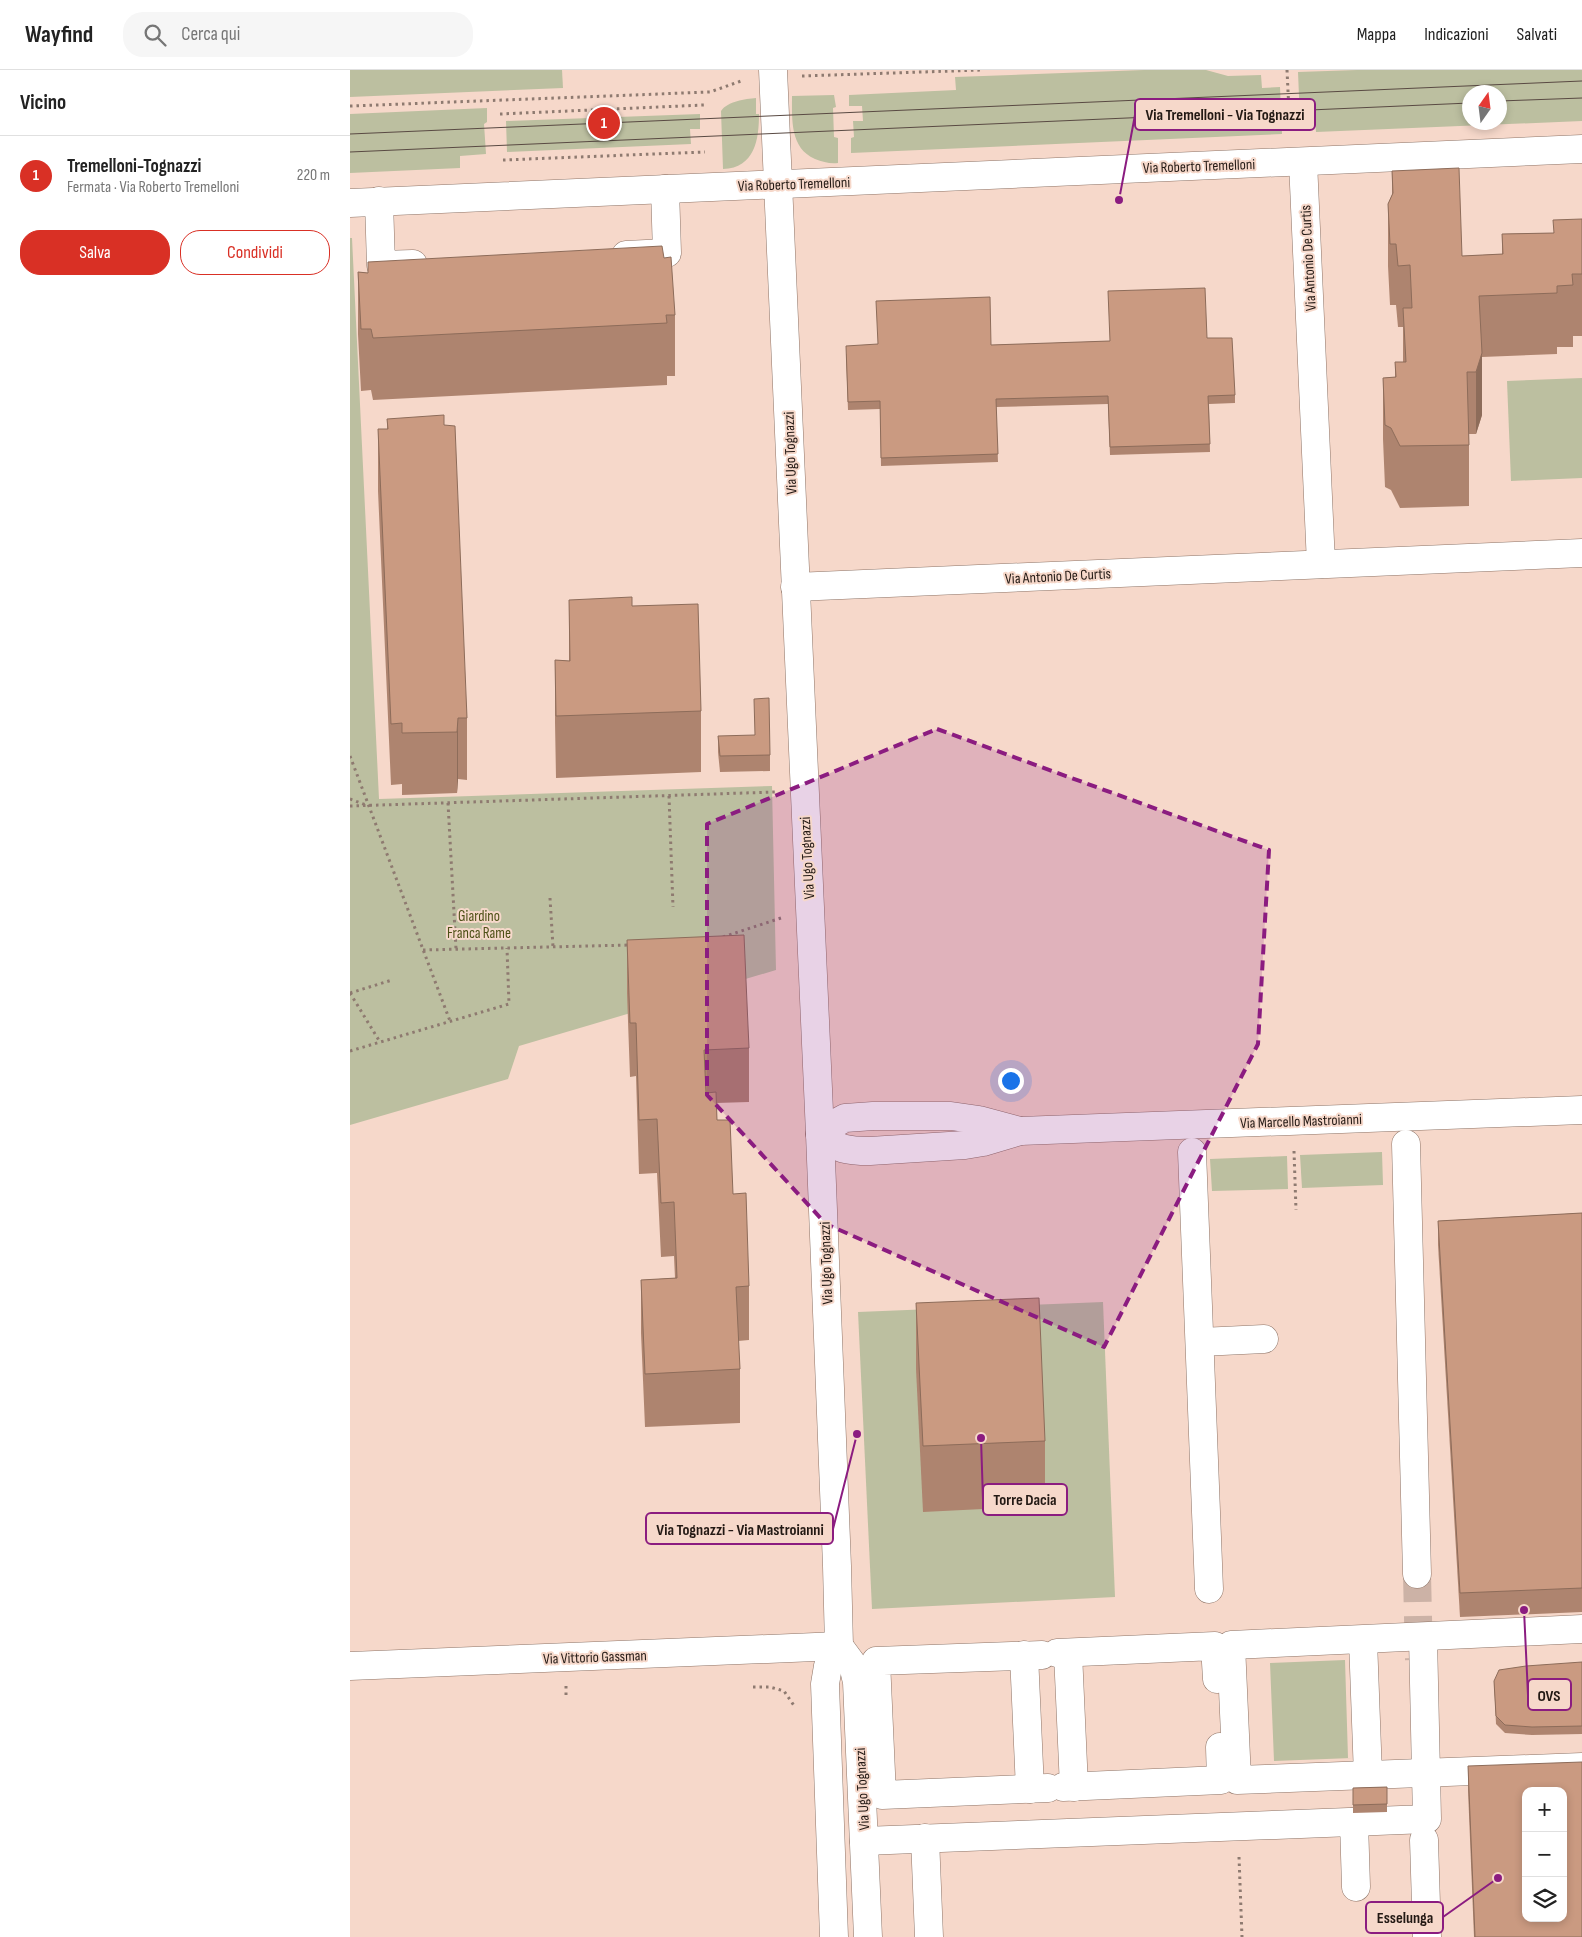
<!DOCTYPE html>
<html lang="it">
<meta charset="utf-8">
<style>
body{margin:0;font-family:"Sofia Sans Condensed",sans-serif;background:#f6f6f6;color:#222}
.controls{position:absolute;right:15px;bottom:15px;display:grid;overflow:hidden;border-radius:10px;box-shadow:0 2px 8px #0003}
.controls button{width:45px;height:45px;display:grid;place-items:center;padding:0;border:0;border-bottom:1px solid #e0e0e0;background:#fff;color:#222;font:25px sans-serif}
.compass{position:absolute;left:1112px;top:15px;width:45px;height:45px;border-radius:50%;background:#fff;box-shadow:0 2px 8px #0003;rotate:14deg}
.you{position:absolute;left:660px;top:1010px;width:18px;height:18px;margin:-12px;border:4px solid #fff;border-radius:50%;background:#1a73e8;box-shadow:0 0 0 8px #1a73e833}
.badge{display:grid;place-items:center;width:32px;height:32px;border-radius:50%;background:#d93025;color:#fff;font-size:16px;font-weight:700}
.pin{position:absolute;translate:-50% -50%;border:2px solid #fff;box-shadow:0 1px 5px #0006}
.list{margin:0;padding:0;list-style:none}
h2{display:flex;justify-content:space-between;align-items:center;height:65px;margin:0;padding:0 20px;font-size:21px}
h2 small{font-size:16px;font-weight:400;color:#767676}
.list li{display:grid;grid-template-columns:32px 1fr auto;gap:15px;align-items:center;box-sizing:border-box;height:80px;padding:0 20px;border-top:1px solid #e0e0e0}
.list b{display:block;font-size:19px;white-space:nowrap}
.list p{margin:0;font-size:16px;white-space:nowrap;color:#767676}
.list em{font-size:16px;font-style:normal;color:#767676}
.actions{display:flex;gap:10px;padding:15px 20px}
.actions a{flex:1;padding:11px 0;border:1px solid #d93025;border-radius:20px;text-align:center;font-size:18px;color:#d93025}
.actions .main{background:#d93025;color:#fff}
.icon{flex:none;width:28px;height:28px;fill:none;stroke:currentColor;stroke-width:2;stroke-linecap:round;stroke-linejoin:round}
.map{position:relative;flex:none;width:1232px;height:1867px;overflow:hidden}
header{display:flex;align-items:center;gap:30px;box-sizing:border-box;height:70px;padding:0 25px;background:#fff;border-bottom:1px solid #e0e0e0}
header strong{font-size:24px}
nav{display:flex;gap:28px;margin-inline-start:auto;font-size:18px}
.search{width:350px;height:45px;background:#f6f6f6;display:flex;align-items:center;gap:12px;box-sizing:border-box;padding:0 18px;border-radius:20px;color:#767676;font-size:19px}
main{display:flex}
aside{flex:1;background:#fff}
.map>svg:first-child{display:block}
.green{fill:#bcbfa0;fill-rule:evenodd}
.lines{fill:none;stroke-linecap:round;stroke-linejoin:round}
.minor-tunnel{stroke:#ccb2a6;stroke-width:28;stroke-dasharray:28 14;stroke-linecap:butt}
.minor-casing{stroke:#8e7467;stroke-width:29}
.path{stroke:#8e7a70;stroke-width:3;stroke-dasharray:2.5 4;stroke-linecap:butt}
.minor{stroke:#fff;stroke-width:28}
.tram{stroke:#594a43;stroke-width:1}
.wall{fill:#ae846f}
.shaded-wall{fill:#8d6c5a}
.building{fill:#ca9a81;stroke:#8d6c5a;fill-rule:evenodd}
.marked{fill:#8b1c80;fill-opacity:0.2;stroke:#8b1c80;stroke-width:4;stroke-dasharray:10 6;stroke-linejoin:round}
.labels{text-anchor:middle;stroke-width:4;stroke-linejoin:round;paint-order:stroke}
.street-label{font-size:15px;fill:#231914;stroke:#f6d8ca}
.park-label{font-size:15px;fill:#4d5016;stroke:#f6d8ca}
.leader{fill:none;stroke:#8b1c80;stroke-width:2}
.callout-dot{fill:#8b1c80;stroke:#f6d8ca;stroke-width:2}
.callout{fill:#f6d8ca;stroke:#8b1c80;stroke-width:2}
.callout-label{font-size:16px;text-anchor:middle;font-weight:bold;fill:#231914}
</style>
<header>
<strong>Wayfind</strong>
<div class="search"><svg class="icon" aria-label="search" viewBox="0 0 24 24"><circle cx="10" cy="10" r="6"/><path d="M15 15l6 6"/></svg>Cerca qui</div>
<nav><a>Mappa</a><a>Indicazioni</a><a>Salvati</a></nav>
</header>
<main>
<aside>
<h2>Vicino<small></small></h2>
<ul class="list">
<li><span class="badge">1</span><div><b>Tremelloni-Tognazzi</b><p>Fermata · Via Roberto Tremelloni</p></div><em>220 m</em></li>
</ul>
<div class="actions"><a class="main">Salva</a><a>Condividi</a></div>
</aside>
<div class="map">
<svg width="1232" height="1867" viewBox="0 0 1232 1867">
<rect width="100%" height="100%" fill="#f6d8ca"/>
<!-- green -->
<g class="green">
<polygon points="0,0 212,0 213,18 0,27"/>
<polygon points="794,0 856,0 878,6 911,5 912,18 930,17 932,64 501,83 501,68 504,67 503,51 513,51 512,36 499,36 499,25 606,20 605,7"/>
<path d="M 1007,0 L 1232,0 L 1232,51 L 966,62 L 965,50 L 950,50 L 948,2 ZM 1120,22 L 1150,22 L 1150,52 L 1120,52 Z"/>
<path d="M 484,25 L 486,37 L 483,38 L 484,67 L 488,68 L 488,93 C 480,94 473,92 465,89 C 440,78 442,50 442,26 Z"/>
<path d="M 406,28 L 406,44 L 409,44 C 409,69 405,98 373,99 L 371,41 C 378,31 395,29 406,28 Z"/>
<polygon points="137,38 137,52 134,54 136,84 110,86 110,98 0,103 0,44"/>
<polygon points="350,44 350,59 340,59 341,74 157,82 156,51"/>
<polygon points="0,168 2,168 29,729 422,716 426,900 169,976 158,1009 0,1055"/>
<polygon points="1232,308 1232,408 1161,411 1157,311"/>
<polygon points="1032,1082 1033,1115 952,1118 950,1085"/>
<polygon points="937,1086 938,1119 862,1121 860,1089"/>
<polygon points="753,1232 765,1527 522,1539 508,1242"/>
<polygon points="995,1590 998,1688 1002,1688 924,1691 920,1593"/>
</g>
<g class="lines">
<!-- minor-tunnel -->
<polyline class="minor-tunnel" points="1067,1504 1069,1590"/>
<defs>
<g id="minor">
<polyline points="423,0 470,1064 487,1496 489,1576 478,1596 475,1614 484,1867"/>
<polyline points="953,92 971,494"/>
<polyline points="29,131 31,195 63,194"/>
<polyline points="0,133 1232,79"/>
<polyline points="276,185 317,183 315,119"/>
<polyline points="445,517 1232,483"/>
<path d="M 470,1064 C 487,1080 498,1081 520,1081 L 615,1075 L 633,1072 L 670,1061 L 1232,1040"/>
<polyline points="470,1064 484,1054 495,1048 523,1046 601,1046 629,1050 670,1061"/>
<polyline points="1056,1074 1067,1504"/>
<polyline points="842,1082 859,1519"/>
<polyline points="851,1272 914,1269"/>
<polyline points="1232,1559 881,1575 887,1710 1232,1697"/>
<polyline points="1013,1570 1018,1706"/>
<polyline points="489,1576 503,1595 507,1612 518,1867"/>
<polyline points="707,1583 865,1576 867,1609"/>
<polyline points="718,1583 724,1717"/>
<polyline points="674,1585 680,1719"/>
<polyline points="692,1585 526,1591 532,1725 698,1718"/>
<polyline points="0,1596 489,1576"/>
<polyline points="713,1717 871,1710 870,1677"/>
<polyline points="1004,1752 1006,1817"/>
<polyline points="575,1768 579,1867"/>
<polyline points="1074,1770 1077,1867"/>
<polyline points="514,1771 1077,1749 1073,1567"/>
</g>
</defs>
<!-- minor casing -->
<use href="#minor" class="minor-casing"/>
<!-- path -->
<g class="path">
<polyline points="937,0 940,62"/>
<polyline points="452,6 632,0"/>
<polyline points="0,36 360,22 394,10"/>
<polyline points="150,44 354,35"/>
<polyline points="153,90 355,82"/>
<polyline points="0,686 100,951"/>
<polyline points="319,726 323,837"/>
<polyline points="0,729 16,735"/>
<polyline points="98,733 106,879"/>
<polyline points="0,736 425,722"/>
<polyline points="200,828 203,877"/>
<polyline points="373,867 431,848"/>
<polyline points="73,880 280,875"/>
<polyline points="0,923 30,972"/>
<polyline points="0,923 42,910"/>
<polyline points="0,981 159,934 157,878"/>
<polyline points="944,1081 946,1140"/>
<polyline points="216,1616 216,1628"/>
<polyline points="403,1617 420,1617 434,1621 445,1637"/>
<polyline points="889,1787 892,1867"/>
</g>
<!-- minor -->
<use href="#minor" class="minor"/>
<!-- tram -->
<g class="tram">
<polyline points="1150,31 1232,28"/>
<polyline points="0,64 1232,11"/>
<polyline points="0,82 1120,33"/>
</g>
</g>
<!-- wall -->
<g class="wall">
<polygon points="1042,101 1112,186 1152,184 1152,164 1203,163 1232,149 1232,266 1223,266 1223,277 1207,277 1207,284 1132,287 1132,345 1126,364 1119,364 1119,436 1050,438 1041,420 1035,417 1033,369 1033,308 1045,307 1045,292 1053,292 1053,257 1048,257 1046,235 1040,235 1038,196 1038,134 1042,125"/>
<polygon points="314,188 325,245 325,306 317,306 317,315 23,330 21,320 11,321 8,264 8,202 18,203 18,192"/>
<polygon points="857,268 885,325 885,333 859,334 860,382 760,385 758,334 646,337 648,392 531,396 530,339 498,340 496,284 528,274 641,275"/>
<polygon points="37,349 94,355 117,648 117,710 108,709 107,723 52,725 52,714 41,715 28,421 28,359 37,359"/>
<polygon points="219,530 282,536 351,641 351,702 206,708 205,652 205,590 219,591"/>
<polygon points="368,666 420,685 420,701 370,702 368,682"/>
<polygon points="277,870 399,978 399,1032 366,1033 367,1050 383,1124 399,1216 399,1270 388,1271 390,1299 390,1353 295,1357 291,1263 291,1210 325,1208 324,1186 311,1187 307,1103 289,1104 286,1006 280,1007 277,923"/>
<polygon points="1232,1143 1232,1542 1110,1547 1088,1175 1088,1151"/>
<polygon points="566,1233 695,1371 695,1436 573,1442 566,1299"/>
<polygon points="1232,1592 1232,1664 1182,1665 1155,1663 1146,1654 1144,1611"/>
<polygon points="1118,1696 1232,1867 1124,1867 1118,1720"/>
<polygon points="1037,1717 1037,1742 1003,1743 1003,1718"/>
</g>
<!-- shaded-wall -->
<g class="shaded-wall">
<polygon points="1132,283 1132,345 1126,364 1126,302"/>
<polygon points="108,648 108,709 107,723 107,662"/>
</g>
<!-- building -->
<g class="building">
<polygon points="1109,98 1112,186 1153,184 1152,164 1204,163 1203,150 1232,149 1232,204 1222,204 1223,215 1207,216 1207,223 1129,226 1132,283 1126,302 1117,302 1119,375 1050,376 1041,358 1035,355 1033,308 1046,307 1045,292 1056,292 1053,238 1062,238 1060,195 1048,196 1046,174 1040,174 1038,134 1043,123 1042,101"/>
<polygon points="312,176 314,188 321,187 325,245 316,245 317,253 23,268 21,259 11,259 8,202 18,203 18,192"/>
<polygon points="855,218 857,268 882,268 885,325 858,326 860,374 760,377 758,326 646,329 648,384 531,388 530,331 498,332 496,276 528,274 526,231 640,227 641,275 760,271 758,221"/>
<polygon points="94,345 94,355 105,356 117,648 108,648 107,662 52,663 52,653 41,654 28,359 38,359 37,349"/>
<polygon points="282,527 282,536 348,534 351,641 206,646 205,590 220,591 219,530"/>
<polygon points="419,628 420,685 370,686 368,666 405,665 404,629"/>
<polygon points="394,865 399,978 354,980 356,1023 366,1022 367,1050 380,1050 383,1124 396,1123 399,1216 386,1217 390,1299 295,1304 291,1210 327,1208 324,1132 311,1133 307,1049 289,1050 286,953 280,953 277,870"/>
<polygon points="1232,1143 1232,1518 1110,1523 1088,1151"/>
<polygon points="689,1228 695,1371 573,1376 566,1233"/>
<polygon points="1232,1592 1232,1656 1182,1657 1155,1655 1146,1646 1144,1611 1149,1600 1176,1596"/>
<path d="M 1232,1692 L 1232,1867 L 1125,1867 L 1118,1696 ZM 1176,1721 L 1213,1721 L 1213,1848 L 1176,1848 Z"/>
<polygon points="1037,1717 1037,1734 1003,1735 1003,1718"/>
</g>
<!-- marked area -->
<path class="marked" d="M 587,659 L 919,780 L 908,974 L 754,1277 L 476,1154 L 357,1025 L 357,754 Z"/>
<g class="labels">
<!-- street labels -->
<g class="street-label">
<text transform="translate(849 96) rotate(-2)" y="5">Via Roberto Tremelloni</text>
<text transform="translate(444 114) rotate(-2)" y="5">Via Roberto Tremelloni</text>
<text transform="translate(958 188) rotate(-93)" y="5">Via Antonio De Curtis</text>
<text transform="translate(440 383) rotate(-92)" y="5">Via Ugo Tognazzi</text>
<text transform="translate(708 506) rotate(-3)" y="5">Via Antonio De Curtis</text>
<text transform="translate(457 788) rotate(-93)" y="5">Via Ugo Tognazzi</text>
<text transform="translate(951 1051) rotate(-2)" y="5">Via Marcello Mastroianni</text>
<text transform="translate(476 1193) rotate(-92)" y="5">Via Ugo Tognazzi</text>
<text transform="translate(245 1587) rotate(-2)" y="5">Via Vittorio Gassman</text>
<text transform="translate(512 1719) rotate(-93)" y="5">Via Ugo Tognazzi</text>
</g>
<!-- park labels -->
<g class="park-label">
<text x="129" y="851">Giardino<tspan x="129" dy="17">Franca Rame</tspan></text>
</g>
</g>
<!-- callouts -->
<path class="leader" d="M769 130L785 45M631 1368L633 1430M507 1364L483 1459M1174 1540L1178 1625M1148 1808L1093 1847"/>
<g class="callout-dot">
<circle cx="769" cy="130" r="5"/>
<circle cx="631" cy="1368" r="5"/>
<circle cx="507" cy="1364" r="5"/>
<circle cx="1174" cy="1540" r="5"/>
<circle cx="1148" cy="1808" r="5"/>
</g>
<g class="callout">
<rect x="785" y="29" width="180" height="31" rx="5"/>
<rect x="633" y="1414" width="84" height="31" rx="5"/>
<rect x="296" y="1443" width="187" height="31" rx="5"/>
<rect x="1178" y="1609" width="43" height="31" rx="5"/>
<rect x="1016" y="1832" width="77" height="31" rx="5"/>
</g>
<g class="callout-label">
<text x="875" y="50">Via Tremelloni - Via Tognazzi</text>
<text x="675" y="1435">Torre Dacia</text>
<text x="390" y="1465">Via Tognazzi - Via Mastroianni</text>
<text x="1199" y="1631">OVS</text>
<text x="1055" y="1853">Esselunga</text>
</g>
</svg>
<div class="controls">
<button>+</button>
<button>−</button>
<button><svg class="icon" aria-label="layers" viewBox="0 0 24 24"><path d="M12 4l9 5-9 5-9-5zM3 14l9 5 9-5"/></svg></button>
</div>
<svg class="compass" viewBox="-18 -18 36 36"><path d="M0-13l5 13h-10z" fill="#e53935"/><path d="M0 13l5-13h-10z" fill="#767676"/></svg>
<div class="you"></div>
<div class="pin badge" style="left:254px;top:53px">1</div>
</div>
</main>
